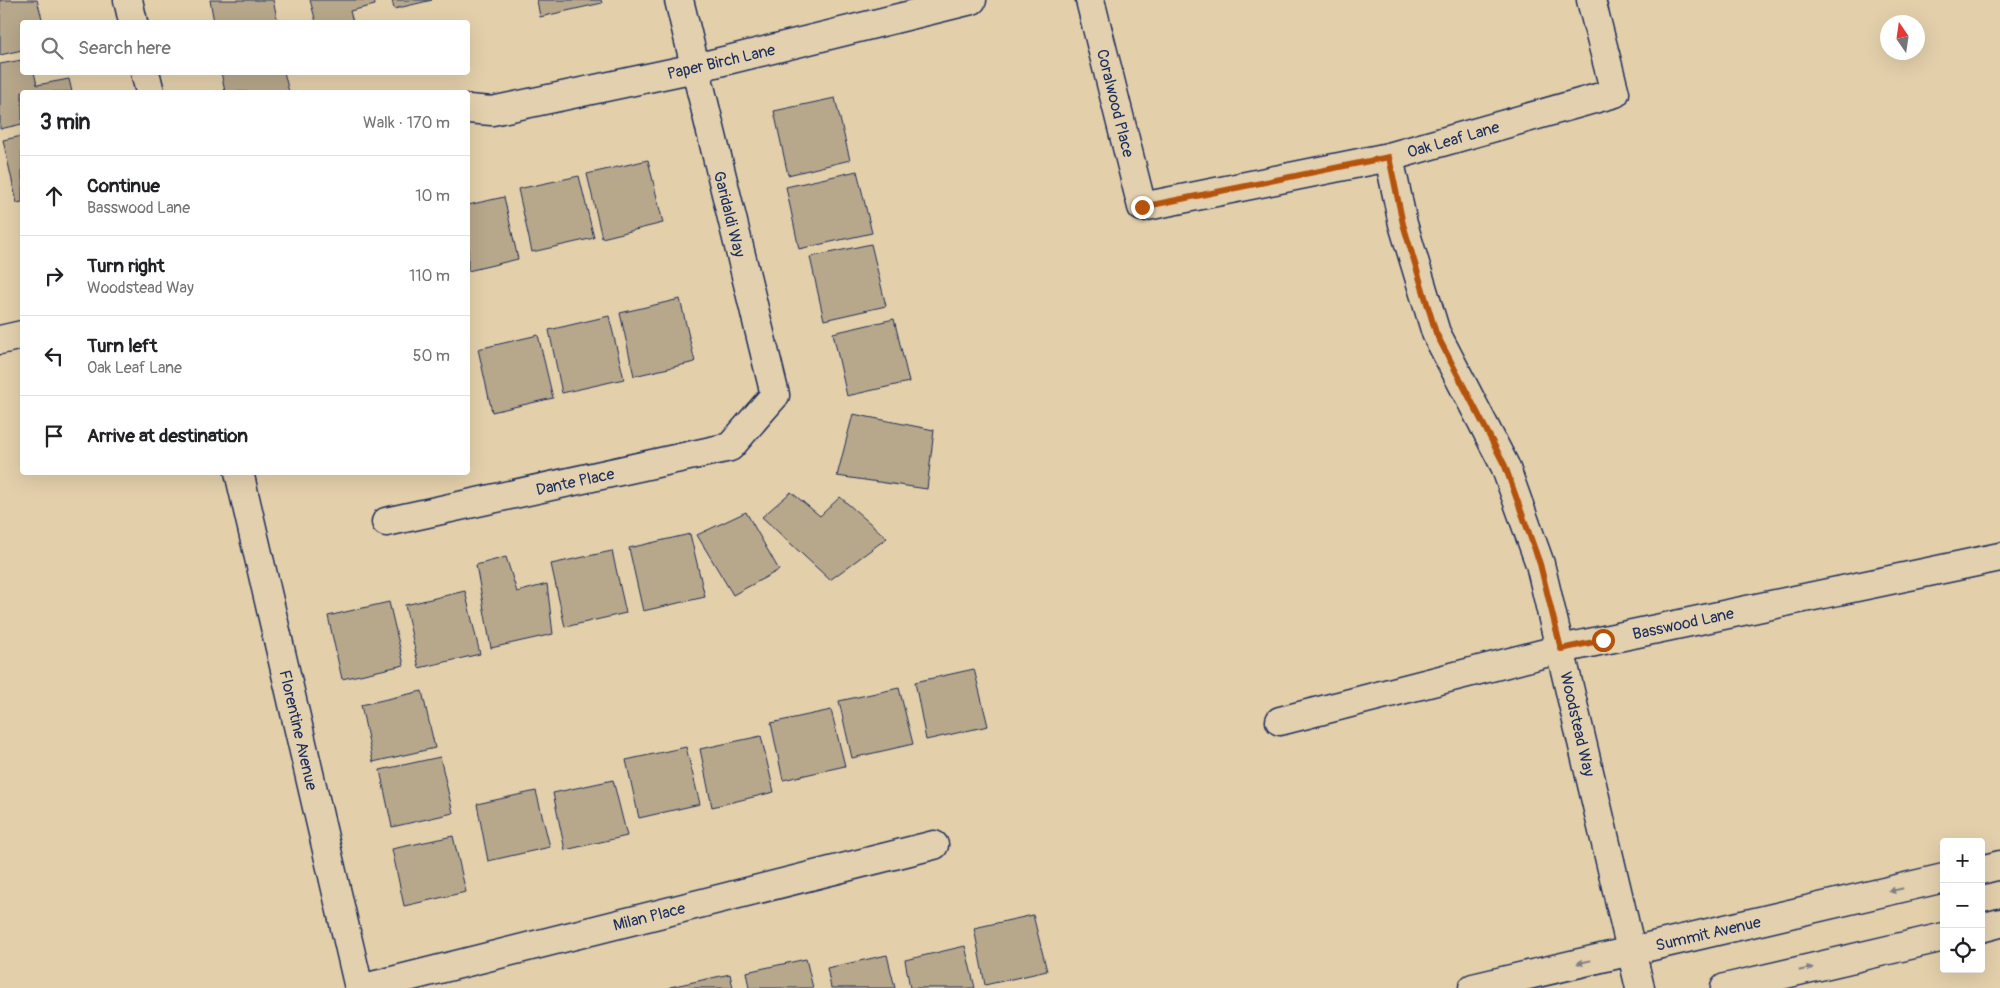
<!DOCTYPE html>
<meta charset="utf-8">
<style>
body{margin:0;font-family:Pangolin,sans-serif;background:#f2f2f2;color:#202124}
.controls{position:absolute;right:15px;bottom:15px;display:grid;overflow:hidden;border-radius:5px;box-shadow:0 5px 20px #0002}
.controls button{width:45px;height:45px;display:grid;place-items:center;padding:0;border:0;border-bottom:1px solid #e0e0e0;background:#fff;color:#202124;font:25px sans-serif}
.compass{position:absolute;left:1880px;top:15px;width:45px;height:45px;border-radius:50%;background:#fff;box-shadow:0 5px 20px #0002;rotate:347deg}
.stop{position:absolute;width:15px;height:15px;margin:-11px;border:4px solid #b45309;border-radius:50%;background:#fff}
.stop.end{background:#b45309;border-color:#fff;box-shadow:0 1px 5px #0008}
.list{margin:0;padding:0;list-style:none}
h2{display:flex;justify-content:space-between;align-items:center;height:65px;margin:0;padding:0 20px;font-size:21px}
h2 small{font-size:16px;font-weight:400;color:#757577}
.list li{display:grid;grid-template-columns:32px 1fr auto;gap:15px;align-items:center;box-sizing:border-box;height:80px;padding:0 20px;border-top:1px solid #e0e0e0}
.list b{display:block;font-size:19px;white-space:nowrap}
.list p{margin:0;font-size:16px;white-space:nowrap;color:#757577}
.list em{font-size:16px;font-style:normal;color:#757577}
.icon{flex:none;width:28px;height:28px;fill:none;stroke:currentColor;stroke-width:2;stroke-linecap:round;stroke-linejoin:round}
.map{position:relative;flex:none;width:2000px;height:988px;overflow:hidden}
.search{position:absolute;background:#fff;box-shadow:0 5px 20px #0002;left:20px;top:20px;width:450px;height:55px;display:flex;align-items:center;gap:12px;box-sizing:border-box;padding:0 18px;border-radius:5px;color:#757577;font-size:19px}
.panel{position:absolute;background:#fff;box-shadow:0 5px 20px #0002;left:20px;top:90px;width:450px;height:385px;border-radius:5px}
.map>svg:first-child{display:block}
.building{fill:#b7a78b;stroke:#1b2f5e}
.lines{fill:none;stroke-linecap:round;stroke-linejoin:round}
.minor-casing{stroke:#1b2f5e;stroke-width:31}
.major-casing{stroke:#1b2f5e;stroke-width:31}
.minor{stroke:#e3d0ae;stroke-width:28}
.major{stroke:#e3d0ae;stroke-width:28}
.oneway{fill:#7f8086}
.route{stroke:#b45309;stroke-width:6}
.labels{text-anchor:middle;stroke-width:5;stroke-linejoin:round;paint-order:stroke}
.street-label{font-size:16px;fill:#1b2f5e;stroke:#e3d0ae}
</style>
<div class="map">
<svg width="2000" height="988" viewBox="0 0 2000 988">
<rect width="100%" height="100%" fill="#e3cfaa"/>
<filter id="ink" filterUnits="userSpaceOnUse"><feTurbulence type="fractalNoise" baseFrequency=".02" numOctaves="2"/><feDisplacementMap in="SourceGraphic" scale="10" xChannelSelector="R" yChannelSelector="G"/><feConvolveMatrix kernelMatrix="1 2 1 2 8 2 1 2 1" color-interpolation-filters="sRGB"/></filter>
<g filter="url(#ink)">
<!-- building -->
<g class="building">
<polygon points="0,0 37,0 43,22 22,22 22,50 0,55"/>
<polygon points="210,0 273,0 278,22 214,22"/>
<polygon points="310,0 374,0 375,5 350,11 353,22 316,22"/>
<polygon points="392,0 432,0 394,9"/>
<polygon points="537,0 601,0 602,3 540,17"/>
<polygon points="22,60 22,72 34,72 37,85 69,79 72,92 22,92 22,124 0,129 0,64"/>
<polygon points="221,72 284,72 289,92 225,92"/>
<polygon points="835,98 850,160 788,175 774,111"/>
<polygon points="22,136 22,202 17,203 3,140"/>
<polygon points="648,160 663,223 602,238 587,174"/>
<polygon points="857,171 872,233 799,249 786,187"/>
<polygon points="579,176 594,238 532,252 518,189"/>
<polygon points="504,197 518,259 468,271 468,205"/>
<polygon points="871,244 886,306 824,320 810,257"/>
<polygon points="680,299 695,362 634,376 620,313"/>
<polygon points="609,316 624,379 562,393 549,330"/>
<polygon points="894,319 909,382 847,396 833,333"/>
<polygon points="538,335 553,398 492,412 478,349"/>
<polygon points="853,414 934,430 927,489 837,476"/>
<polygon points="791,492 820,516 840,497 887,538 830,580 762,517"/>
<polygon points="746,512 779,570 733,595 697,535"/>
<polygon points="690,534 705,597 643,611 629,548"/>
<polygon points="612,551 626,613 565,627 551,564"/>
<polygon points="506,557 517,592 547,584 553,634 491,648 476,565"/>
<polygon points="465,591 480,654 419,668 405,605"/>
<polygon points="389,602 404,665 342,679 328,616"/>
<polygon points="974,669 988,726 926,740 915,682"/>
<polygon points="899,688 913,744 852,758 839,701"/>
<polygon points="422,691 435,748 373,762 361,705"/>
<polygon points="831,710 845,766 783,780 771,723"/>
<polygon points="761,736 774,792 712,807 700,749"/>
<polygon points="686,747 700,804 639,818 626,760"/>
<polygon points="440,757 453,813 392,827 380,770"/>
<polygon points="613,780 627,836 565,850 553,793"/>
<polygon points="536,791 550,847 488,861 477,804"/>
<polygon points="453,836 466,892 404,906 392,849"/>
<polygon points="1033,915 1047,971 985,985 974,928"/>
<polygon points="965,946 975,988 910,988 905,960"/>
<polygon points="887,955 895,988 831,988 827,968"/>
<polygon points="806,959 813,988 749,988 746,972"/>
<polygon points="730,974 733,988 670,988 670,987"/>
</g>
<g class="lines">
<defs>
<g id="minor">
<polyline points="128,0 133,22"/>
<polyline points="1090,0 1142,207 1389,157 1615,93 1591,0"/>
<polyline points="145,72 150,92"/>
<polyline points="468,109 492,111 695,68 972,0"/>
<polyline points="1389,157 1403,224 1436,333 1505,466 1540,564 1640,988"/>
<polyline points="0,340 22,335"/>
<polyline points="239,472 359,988"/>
<polyline points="386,522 730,447 775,395 679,0"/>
<polyline points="1280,721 1561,649 2000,557"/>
<polyline points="364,988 934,845"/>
</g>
<g id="major">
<polyline points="1981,870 2000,865"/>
<polyline points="1981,928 2000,923"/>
<polyline points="1473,988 1944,878"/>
<polyline points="1725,988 1944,937"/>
</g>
</defs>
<!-- minor casing -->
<use href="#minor" class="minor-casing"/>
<!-- major casing -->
<use href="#major" class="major-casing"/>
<!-- minor -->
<use href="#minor" class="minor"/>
<!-- major -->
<use href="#major" class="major"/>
</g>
<!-- one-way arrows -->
<defs><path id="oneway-solid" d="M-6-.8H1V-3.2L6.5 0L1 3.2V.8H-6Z" transform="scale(1.25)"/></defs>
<g class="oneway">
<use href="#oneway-solid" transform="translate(1896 890) rotate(167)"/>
<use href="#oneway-solid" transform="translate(1584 962) rotate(167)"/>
<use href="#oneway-solid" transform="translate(1806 969) rotate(-13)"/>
</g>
</g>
<g class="lines" filter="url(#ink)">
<!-- route -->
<polyline class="route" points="1142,207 1389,157 1403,224 1436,333 1505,466 1540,564 1561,649 1603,640"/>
</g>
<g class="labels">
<!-- street labels -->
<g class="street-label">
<text transform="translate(721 61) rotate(-13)" y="6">Paper Birch Lane</text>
<text transform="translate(1116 103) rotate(76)" y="6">Coralwood Place</text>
<text transform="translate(1453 139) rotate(-16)" y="6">Oak Leaf Lane</text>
<text transform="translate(730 214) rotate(76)" y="6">Garidaldi Way</text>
<text transform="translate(575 481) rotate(-12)" y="6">Dante Place</text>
<text transform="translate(1683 623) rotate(-12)" y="6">Basswood Lane</text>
<text transform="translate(1578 724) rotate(77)" y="6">Woodstead Way</text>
<text transform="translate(299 730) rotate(77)" y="6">Florentine Avenue</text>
<text transform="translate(649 916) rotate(-14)" y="6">Milan Place</text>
<text transform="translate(1708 933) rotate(-13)" y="6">Summit Avenue</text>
</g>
</g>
</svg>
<div class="controls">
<button>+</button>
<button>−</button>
<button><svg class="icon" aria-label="locate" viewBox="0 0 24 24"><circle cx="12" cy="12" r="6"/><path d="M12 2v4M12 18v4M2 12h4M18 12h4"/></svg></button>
</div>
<svg class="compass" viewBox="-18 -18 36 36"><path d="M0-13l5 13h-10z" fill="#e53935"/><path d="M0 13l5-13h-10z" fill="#757577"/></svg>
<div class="stop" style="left:1603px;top:640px"></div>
<div class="stop end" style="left:1142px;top:207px"></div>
<div class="search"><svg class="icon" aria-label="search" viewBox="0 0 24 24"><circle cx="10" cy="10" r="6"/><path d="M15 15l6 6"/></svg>Search here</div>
<section class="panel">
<h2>3 min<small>Walk · 170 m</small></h2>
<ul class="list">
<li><svg class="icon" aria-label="ahead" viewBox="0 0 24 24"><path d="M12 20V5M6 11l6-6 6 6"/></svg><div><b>Continue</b><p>Basswood Lane</p></div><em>10 m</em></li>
<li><svg class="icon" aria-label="right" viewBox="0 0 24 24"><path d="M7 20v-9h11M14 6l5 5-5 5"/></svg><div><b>Turn right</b><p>Woodstead Way</p></div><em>110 m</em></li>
<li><svg class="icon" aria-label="left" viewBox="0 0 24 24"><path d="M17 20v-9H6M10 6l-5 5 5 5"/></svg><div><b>Turn left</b><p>Oak Leaf Lane</p></div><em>50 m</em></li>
<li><svg class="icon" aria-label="arrive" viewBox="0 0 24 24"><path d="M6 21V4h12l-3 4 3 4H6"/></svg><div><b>Arrive at destination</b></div></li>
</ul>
</section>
</div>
